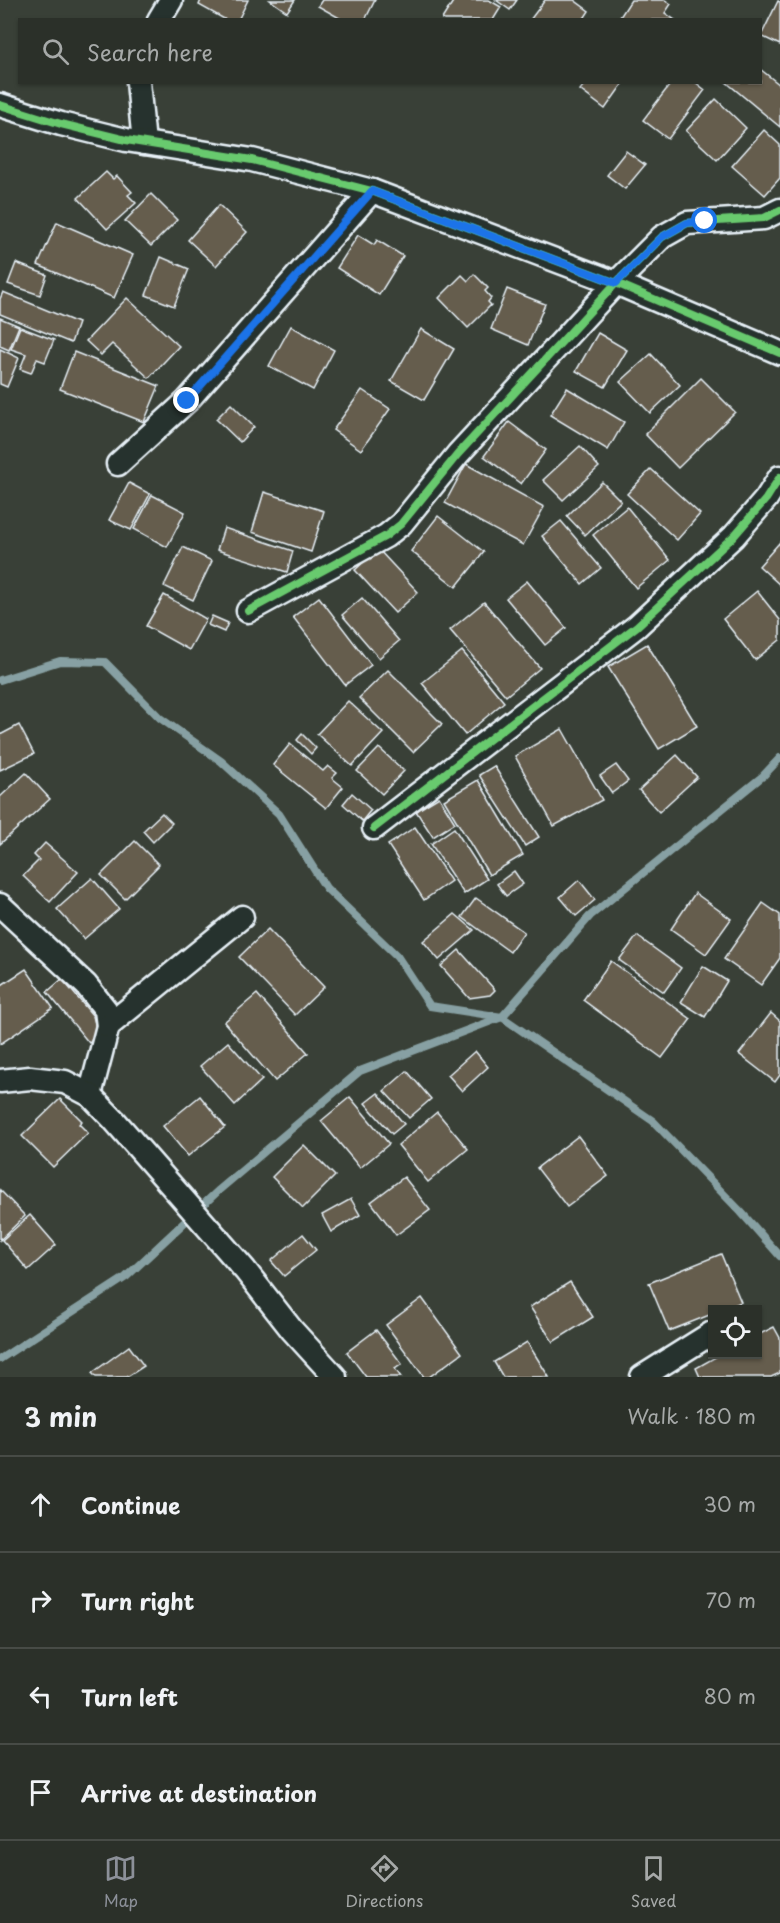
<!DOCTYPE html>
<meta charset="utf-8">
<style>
body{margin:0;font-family:"Playpen Sans",sans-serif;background:#373c35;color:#f1f3f6}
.controls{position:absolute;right:18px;bottom:18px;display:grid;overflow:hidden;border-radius:0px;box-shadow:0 2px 4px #0004}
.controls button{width:54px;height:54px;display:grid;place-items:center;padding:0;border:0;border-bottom:2px solid #474b46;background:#2b3029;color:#f1f3f6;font:30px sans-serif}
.stop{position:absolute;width:18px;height:18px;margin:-14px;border:4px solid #1a73e8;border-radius:50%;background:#fff}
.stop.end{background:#1a73e8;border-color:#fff;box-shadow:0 2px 6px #0008}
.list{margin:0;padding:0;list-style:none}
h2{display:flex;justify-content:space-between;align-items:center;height:78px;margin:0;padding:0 24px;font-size:26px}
h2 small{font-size:20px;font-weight:400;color:#a6a9a8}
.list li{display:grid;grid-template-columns:39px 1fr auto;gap:18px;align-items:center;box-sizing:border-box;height:96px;padding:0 24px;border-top:2px solid #474b46}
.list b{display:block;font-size:22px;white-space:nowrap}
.list em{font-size:20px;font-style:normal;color:#a6a9a8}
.icon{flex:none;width:33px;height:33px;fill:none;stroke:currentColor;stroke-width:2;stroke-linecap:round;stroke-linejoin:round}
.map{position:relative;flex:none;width:780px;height:1377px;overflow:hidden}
.search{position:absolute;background:#2b3029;box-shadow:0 2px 4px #0004;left:18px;right:18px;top:18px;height:66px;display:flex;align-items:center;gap:15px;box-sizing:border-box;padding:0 21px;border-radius:0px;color:#a6a9a8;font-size:22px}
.sheet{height:462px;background:#2b3029}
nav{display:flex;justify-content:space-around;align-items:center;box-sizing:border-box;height:84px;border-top:2px solid #474b46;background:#2b3029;font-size:16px;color:#a6a9a8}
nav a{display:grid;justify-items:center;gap:3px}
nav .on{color:#8c9099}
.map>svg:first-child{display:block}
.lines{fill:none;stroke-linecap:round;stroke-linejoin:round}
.stream{stroke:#87a0a3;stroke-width:8}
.building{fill:#655d4e;stroke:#e8f1f8;stroke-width:1.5}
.street-casing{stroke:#e8f1f8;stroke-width:27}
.street{stroke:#26332d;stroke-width:22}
.cycleway-casing{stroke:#26332d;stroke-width:11}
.cycleway{stroke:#67ca6e;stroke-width:8}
.route{stroke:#1a73e8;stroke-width:8}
</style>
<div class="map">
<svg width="780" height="1377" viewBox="0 0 780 1377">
<rect width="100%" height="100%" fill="#394037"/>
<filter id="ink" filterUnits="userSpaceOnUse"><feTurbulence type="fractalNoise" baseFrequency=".0167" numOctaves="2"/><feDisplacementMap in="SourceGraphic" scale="12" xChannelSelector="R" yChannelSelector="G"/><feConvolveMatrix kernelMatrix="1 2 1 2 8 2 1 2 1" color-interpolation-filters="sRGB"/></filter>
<g filter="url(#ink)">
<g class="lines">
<!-- stream -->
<g class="stream">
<polyline points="0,680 60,661 105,662 160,718 221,761 279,814 326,888 397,956 430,1006 502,1017 653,1121 741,1212 780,1256"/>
<polyline points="0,1359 126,1277 219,1190 360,1071 502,1017 590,916 763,776 780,758"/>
</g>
</g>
<!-- building -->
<g class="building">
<polygon points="201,0 248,0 238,20 226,20 199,5"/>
<polygon points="270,0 295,0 287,12"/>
<polygon points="322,0 375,0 365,20 343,20 318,6"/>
<polygon points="454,0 489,0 501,7 493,20 444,20 442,19"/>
<polygon points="496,0 517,0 510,10"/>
<polygon points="545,0 574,0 589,11 583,20 530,20"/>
<polygon points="631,0 665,0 671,4 665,13 675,20 624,20 620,17"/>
<polygon points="778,1 780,2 780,45 761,36"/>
<polygon points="760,69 780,85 780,127 726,82 760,82"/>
<polygon points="586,82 624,82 605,109 580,90"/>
<polygon points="672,82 695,82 705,90 668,139 643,120"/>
<polygon points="716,99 746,128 717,160 686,131"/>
<polygon points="764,130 780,145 780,178 765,195 732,166"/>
<polygon points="626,151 645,165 625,189 607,175"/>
<polygon points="106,172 113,179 117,176 132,192 128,195 136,203 107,229 78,198"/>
<polygon points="151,194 177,220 151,246 125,221"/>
<polygon points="219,205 247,232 216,266 188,240"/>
<polygon points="57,222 133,255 114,298 38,265"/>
<polygon points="358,235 374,245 377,240 403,256 379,295 337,268"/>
<polygon points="161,257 189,269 174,306 146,295"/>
<polygon points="16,263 47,275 40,295 8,284"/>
<polygon points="474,274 488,288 485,291 491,298 488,302 491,305 468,328 439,298 462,275 468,281"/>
<polygon points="507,289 545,304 528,345 491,329"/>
<polygon points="3,292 78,323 71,343 0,314 0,299"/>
<polygon points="127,298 179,346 149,378 112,344 101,355 86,341"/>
<polygon points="0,318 19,326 9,350 0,346"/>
<polygon points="291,326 334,350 313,390 269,366"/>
<polygon points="20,327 54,340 45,362 37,359 31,373 20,369 26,354 11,349"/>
<polygon points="421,329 454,349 424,400 391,381"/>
<polygon points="598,333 627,350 605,387 576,371"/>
<polygon points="0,349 19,358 7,387 0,384"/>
<polygon points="74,352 159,386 144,422 60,389"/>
<polygon points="651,354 680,385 650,413 620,382"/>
<polygon points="701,378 735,412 678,468 645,434"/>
<polygon points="567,388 624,422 608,450 550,415"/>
<polygon points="362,390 390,409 361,450 333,430"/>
<polygon points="231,404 254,427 240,442 216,419"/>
<polygon points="509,422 546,450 521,484 484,456"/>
<polygon points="580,446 599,467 563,500 543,480"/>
<polygon points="466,464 544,507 523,545 445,503"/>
<polygon points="651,469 700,514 677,540 627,494"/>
<polygon points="602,482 621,501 585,535 567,516"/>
<polygon points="129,483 150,494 131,530 109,520"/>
<polygon points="264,492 324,511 311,552 252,532"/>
<polygon points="152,495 185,512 167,547 134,529"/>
<polygon points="627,507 670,560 636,588 593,535"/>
<polygon points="438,516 484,552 456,587 411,551"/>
<polygon points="561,521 601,568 582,584 542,536"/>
<polygon points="224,528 293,551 287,572 217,550"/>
<polygon points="780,542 780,585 759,566"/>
<polygon points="183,547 212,561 193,600 164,586"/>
<polygon points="378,549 418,592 395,613 355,570"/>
<polygon points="527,581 566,628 545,645 506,598"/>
<polygon points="757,591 780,620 780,640 755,660 723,619"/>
<polygon points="164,595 206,619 189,650 146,626"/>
<polygon points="319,597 371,665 345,685 293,617"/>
<polygon points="362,598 399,641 379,658 342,615"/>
<polygon points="484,602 540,668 506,696 450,630"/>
<polygon points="212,616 228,623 224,632 208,625"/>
<polygon points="647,644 697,726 659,749 608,667"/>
<polygon points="462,651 504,702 465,735 422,683"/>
<polygon points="388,670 442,724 413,752 359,698"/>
<polygon points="348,701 383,733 352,766 317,734"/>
<polygon points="19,725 34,754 0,770 0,735"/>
<polygon points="562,729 602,800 554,826 515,756"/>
<polygon points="302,734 316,748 311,754 297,740"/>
<polygon points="290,744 323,771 328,766 337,773 332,778 343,787 326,808 273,765"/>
<polygon points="379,748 404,771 382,794 357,771"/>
<polygon points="677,755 697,777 659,812 639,790"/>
<polygon points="616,765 628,781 612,793 600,776"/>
<polygon points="494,766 539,837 525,846 479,775"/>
<polygon points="26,773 50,799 0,844 0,797"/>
<polygon points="478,780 523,855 489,875 444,800"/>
<polygon points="352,793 371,810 362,821 343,804"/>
<polygon points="439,797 455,823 433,837 416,811"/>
<polygon points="162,813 172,823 153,842 143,831"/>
<polygon points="415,827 451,881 424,900 388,845"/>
<polygon points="454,828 487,879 464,894 431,844"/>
<polygon points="135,841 159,865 125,899 101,875"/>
<polygon points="45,843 78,872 50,902 23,876 39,860 34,855"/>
<polygon points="514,871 523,884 506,896 497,884"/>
<polygon points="92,878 119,909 84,939 57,909"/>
<polygon points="579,880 595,900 576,916 560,897"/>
<polygon points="695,893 731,919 706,954 671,929"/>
<polygon points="476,898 524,932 510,952 462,917"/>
<polygon points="763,903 780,915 780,958 761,985 724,959"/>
<polygon points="455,914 474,930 439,960 423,941"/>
<polygon points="268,929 324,987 295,1015 239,957"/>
<polygon points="637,936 681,968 664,992 619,960"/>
<polygon points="459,950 495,990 490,995 469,998 441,966"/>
<polygon points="611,961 691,1019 662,1058 583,1000"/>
<polygon points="703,966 727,981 705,1017 681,1002"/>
<polygon points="26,969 53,1008 0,1044 0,986"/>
<polygon points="62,979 93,1016 98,1035 89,1043 47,992"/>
<polygon points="257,994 308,1053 275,1081 224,1022"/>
<polygon points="771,1013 780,1021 780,1075 775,1082 739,1054"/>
<polygon points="228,1042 262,1080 235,1105 200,1066"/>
<polygon points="475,1051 488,1067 462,1091 448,1075"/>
<polygon points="407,1071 431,1099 409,1118 384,1091"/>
<polygon points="378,1093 404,1124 392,1134 365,1103"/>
<polygon points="200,1096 225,1127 188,1156 163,1126"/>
<polygon points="350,1097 389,1144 360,1168 321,1121"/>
<polygon points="60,1099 82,1121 79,1124 88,1133 53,1167 22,1136"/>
<polygon points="437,1112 468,1149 428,1182 398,1145"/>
<polygon points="578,1136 608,1176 567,1207 537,1168"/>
<polygon points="304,1145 335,1176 303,1208 272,1177"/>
<polygon points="404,1177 430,1210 396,1235 371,1202"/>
<polygon points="0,1190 25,1216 0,1240"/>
<polygon points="351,1199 360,1215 331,1232 322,1215"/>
<polygon points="30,1215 56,1245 28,1270 2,1240"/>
<polygon points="303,1234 316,1250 284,1276 271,1261"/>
<polygon points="721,1254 741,1302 723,1310 712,1310 712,1314 669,1331 649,1283"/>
<polygon points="570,1282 593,1317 553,1342 530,1307"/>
<polygon points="422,1298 462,1353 429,1377 424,1377 386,1325"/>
<polygon points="774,1327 780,1338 780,1373 771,1377 700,1377 696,1368 721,1354 758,1354 758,1335"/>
<polygon points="376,1330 402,1364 395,1369 401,1377 366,1377 347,1352"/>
<polygon points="527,1342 549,1377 503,1377 494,1362"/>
<polygon points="129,1346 144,1366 127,1377 96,1377 92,1373"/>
</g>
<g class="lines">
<defs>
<g id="street">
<polyline points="159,20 171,0"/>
<polyline points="138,82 144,143"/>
<polyline points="0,105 61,124 126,140 252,160 372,191 616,283 780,353"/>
<polyline points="118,464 187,401 372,191"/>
<polyline points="248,611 386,536 401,524 458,454 616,283 662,237 687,223 764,218 780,210"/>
<polyline points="374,828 637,626 734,536 766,499 780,477"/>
<polyline points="0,905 86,985 106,1010 108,1026 90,1095"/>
<polyline points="108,1026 242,917"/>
<polyline points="0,1081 30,1078 65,1082 90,1095 114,1120 245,1270 292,1330 335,1377"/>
<polyline points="642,1377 712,1333"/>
</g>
</defs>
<!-- street casing -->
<use href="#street" class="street-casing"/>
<!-- street -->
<use href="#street" class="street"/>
<defs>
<g id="cycleway">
<polyline points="0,105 61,124 126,140 252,160 372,191 616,283 780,353"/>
<polyline points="248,611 386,536 401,524 458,454 616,283 662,237 687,223 764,218 780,210"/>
<polyline points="374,828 637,626 734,536 766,499 780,477"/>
</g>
</defs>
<!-- cycleway casing -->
<use href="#cycleway" class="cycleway-casing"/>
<!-- cycleway -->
<use href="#cycleway" class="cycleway"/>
</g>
</g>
<g class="lines" filter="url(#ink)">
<!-- route -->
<polyline class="route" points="187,401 372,191 616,283 662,237 687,223 705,221"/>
</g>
</svg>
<div class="controls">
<button><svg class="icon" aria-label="locate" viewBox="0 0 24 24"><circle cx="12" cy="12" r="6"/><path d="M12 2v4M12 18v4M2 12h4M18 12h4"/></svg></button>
</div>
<div class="stop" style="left:705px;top:221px"></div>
<div class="stop end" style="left:187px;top:401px"></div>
<div class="search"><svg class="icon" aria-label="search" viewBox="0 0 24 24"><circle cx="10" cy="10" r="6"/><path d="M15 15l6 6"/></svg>Search here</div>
</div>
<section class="sheet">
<h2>3 min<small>Walk · 180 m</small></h2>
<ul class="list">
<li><svg class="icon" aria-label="ahead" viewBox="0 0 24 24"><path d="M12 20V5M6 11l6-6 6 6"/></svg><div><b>Continue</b></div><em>30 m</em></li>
<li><svg class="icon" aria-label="right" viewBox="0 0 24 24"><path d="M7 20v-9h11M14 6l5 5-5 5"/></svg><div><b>Turn right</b></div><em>70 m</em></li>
<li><svg class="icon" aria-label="left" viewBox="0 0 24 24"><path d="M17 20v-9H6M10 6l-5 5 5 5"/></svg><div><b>Turn left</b></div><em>80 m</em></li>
<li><svg class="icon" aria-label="arrive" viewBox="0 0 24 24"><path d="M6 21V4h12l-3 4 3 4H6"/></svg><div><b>Arrive at destination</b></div></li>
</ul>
</section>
<nav>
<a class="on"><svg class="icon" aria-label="map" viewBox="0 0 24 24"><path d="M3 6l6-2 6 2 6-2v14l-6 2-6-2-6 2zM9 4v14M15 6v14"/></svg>Map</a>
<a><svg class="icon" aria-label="directions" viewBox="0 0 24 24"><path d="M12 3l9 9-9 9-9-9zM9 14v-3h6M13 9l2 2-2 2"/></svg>Directions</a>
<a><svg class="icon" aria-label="saved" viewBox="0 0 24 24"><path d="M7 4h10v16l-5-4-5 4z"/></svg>Saved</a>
</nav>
